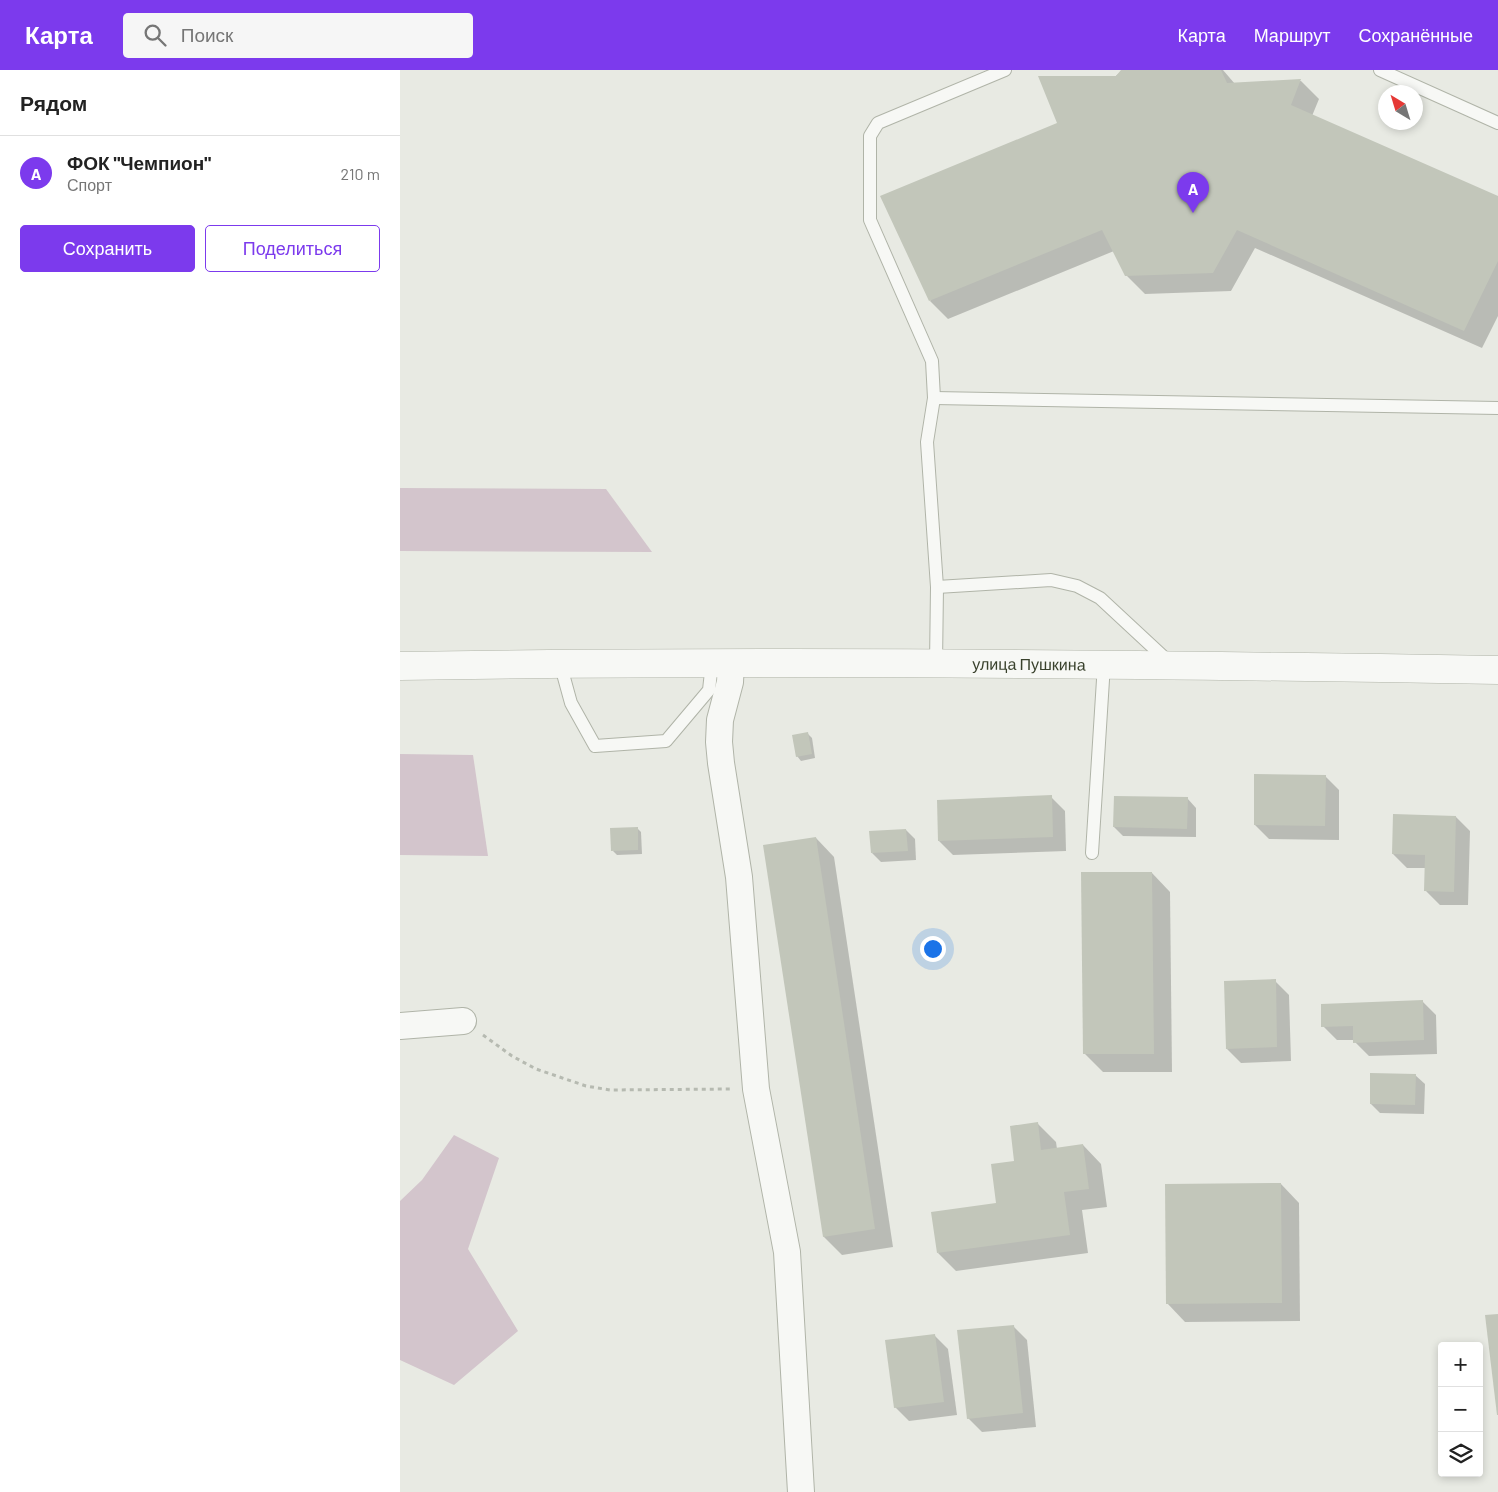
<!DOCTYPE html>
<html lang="ru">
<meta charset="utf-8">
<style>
body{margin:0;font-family:Barlow,sans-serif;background:#f6f6f6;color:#222}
.controls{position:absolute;right:15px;bottom:15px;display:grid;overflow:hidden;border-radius:5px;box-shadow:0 2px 8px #0003}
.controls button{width:45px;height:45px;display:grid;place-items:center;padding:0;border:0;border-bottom:1px solid #e0e0e0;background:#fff;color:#222;font:25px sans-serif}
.compass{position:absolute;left:978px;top:15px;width:45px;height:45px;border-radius:50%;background:#fff;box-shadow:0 2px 8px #0003;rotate:322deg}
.you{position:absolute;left:532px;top:878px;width:18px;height:18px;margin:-12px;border:4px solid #fff;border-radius:50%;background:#1a73e8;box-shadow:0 0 0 8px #1a73e833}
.badge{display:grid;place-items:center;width:32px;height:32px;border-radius:50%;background:#7c3aed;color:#fff;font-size:16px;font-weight:700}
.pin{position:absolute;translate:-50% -41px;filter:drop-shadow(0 1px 2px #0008)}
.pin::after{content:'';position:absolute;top:26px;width:18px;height:15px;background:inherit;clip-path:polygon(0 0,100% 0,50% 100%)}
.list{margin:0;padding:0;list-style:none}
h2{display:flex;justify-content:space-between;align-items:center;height:65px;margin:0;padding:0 20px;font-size:21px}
h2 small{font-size:16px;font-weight:400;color:#767676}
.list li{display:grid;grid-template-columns:32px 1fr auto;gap:15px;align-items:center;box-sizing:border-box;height:75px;padding:0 20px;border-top:1px solid #e0e0e0}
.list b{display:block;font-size:19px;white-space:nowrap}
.list p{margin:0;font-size:16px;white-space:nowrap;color:#767676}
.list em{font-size:16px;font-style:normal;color:#767676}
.actions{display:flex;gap:10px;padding:15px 20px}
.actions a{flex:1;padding:11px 0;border:1px solid #7c3aed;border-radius:5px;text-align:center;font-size:18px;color:#7c3aed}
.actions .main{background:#7c3aed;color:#fff}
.icon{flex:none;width:28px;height:28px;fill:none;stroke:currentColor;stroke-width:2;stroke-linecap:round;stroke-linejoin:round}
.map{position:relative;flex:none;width:1098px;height:1422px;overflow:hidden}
header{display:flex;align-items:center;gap:30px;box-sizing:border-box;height:70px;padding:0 25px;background:#7c3aed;color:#fff}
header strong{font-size:24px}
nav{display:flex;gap:28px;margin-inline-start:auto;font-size:18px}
.search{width:350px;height:45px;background:#f6f6f6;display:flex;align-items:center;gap:12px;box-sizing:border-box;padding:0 18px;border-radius:5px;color:#767676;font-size:19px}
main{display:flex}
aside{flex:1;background:#fff}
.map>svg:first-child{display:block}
.green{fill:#d3c5cc}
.shadow{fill:#0003}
.building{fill:#c2c6ba}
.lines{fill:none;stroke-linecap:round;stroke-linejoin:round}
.service-casing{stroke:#b0b4a8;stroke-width:14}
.minor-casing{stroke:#b0b4a8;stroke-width:28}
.tertiary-casing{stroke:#b0b4a8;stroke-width:29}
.path{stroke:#b6bab1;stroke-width:3;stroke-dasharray:4 4;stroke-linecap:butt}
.service{stroke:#f7f8f5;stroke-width:12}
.minor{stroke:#f7f8f5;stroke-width:26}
.tertiary{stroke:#f7f8f5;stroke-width:28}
.labels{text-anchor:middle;stroke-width:4;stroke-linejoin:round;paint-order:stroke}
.street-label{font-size:16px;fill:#39412c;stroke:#f6f7f2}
</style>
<header>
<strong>Карта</strong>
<div class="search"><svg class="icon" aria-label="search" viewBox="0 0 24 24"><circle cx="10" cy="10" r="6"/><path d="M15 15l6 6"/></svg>Поиск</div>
<nav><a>Карта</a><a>Маршрут</a><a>Сохранённые</a></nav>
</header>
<main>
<aside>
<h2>Рядом<small></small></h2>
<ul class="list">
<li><span class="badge">A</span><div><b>ФОК &quot;Чемпион&quot;</b><p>Спорт</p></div><em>210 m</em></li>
</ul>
<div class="actions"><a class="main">Сохранить</a><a>Поделиться</a></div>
</aside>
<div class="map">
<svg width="1098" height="1422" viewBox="0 0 1098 1422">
<rect width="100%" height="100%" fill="#e8eae3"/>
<!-- green -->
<g class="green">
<polygon points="0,418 206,419 252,482 0,481"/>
<polygon points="0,684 73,685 88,786 0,785"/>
<polygon points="54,1065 99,1088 68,1179 118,1261 54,1315 0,1290 0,1131 22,1110"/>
</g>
<!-- shadow -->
<g class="shadow">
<polygon points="723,0 823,0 835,14 901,11 919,29 912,46 1098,127 1098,246 1082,278 855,178 831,221 745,224 726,205 714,181 548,249 530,231 658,54"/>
<polygon points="408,664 412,668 415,688 401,691 397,686"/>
<polygon points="925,706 939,720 939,770 869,769 855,755"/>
<polygon points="651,727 665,741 666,781 553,785 539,771"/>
<polygon points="787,728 796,738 796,767 723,766 714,757"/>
<polygon points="1056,747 1070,761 1068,835 1040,835 1026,821 1026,798 1007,798 993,784"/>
<polygon points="237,758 241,762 242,784 217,785 213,781"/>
<polygon points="506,760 515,769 516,790 481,792 472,783"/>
<polygon points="416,768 434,787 493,1177 442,1185 424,1167"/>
<polygon points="752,803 770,822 772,1002 703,1002 684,983"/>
<polygon points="875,911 889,925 891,991 841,993 827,979"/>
<polygon points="1022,931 1036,945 1037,984 969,986 955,972 954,970 937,970 923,956"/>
<polygon points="1015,1005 1025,1014 1024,1044 980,1043 971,1034"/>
<polygon points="637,1053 656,1072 657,1079 683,1075 701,1094 707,1137 682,1140 688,1183 556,1201 538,1183 597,1134 616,1092"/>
<polygon points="881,1114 899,1133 900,1251 785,1252 767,1233"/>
<polygon points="613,1256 627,1270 636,1357 582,1362 568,1348"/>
<polygon points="534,1265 548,1279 557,1345 509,1351 495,1337"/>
</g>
<!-- building -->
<g class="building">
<polygon points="721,0 821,0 827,13 901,9 891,35 1098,126 1098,191 1064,261 837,160 813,203 725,206 702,160 529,231 480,126 657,53 638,6 716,6"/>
<polygon points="408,662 412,684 396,687 392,665"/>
<polygon points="854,704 926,705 925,756 854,755"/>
<polygon points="652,725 653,767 538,771 537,730"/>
<polygon points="714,726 788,727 787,759 713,757"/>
<polygon points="993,744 1056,746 1054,822 1024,821 1025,785 992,784"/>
<polygon points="238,757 238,780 211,781 210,758"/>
<polygon points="506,759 508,781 471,783 469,761"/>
<polygon points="416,767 475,1159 423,1167 363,775"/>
<polygon points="681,802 752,802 754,984 683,984"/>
<polygon points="876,909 877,977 826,979 824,911"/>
<polygon points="1023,930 1024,970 953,973 953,956 921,957 921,934"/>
<polygon points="970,1003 1016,1004 1015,1035 970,1034"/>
<polygon points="638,1052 641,1080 683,1074 689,1119 664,1122 670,1165 537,1183 531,1142 596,1133 591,1094 614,1091 610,1056"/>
<polygon points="881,1113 882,1233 766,1234 765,1114"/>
<polygon points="1098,1244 1098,1345 1097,1345 1085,1245"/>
<polygon points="614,1255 623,1343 567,1349 557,1260"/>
<polygon points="535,1264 544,1332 494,1338 485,1270"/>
</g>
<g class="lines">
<defs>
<g id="service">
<polyline points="980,0 1098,53"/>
<polyline points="534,328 1098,338"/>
<polyline points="537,517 651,510 677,516 700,528 770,593"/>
<polyline points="160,593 171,633 195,676 266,671 309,620 312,593"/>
<polyline points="536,594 537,517 527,372 534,328 532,291 470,150 470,66 478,53 605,0"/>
<polyline points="692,783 704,594"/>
</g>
<g id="minor">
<polyline points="331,593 330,612 320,650 319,672 321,693 339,807 356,1019 387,1182 401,1422"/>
<polyline points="0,956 63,951"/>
</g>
<g id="tertiary">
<path id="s1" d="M 0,596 C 366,590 732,594 1098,600"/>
</g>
</defs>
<!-- service casing -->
<use href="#service" class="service-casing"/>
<!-- minor casing -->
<use href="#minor" class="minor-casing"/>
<!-- tertiary casing -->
<use href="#tertiary" class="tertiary-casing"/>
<!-- path -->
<polyline class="path" points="83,965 112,986 136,999 186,1016 210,1020 331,1019"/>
<!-- service -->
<use href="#service" class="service"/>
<!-- minor -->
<use href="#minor" class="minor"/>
<!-- tertiary -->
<use href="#tertiary" class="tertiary"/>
</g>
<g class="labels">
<!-- street labels -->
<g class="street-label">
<text dy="6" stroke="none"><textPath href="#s1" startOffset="629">улица Пушкина</textPath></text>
</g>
</g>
</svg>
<div class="controls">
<button>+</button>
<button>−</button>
<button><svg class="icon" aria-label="layers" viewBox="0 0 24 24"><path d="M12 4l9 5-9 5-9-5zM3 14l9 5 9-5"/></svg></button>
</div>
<svg class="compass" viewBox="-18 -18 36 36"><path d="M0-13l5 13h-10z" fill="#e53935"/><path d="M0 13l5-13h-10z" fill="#767676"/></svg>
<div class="you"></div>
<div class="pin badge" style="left:793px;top:143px">A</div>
</div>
</main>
